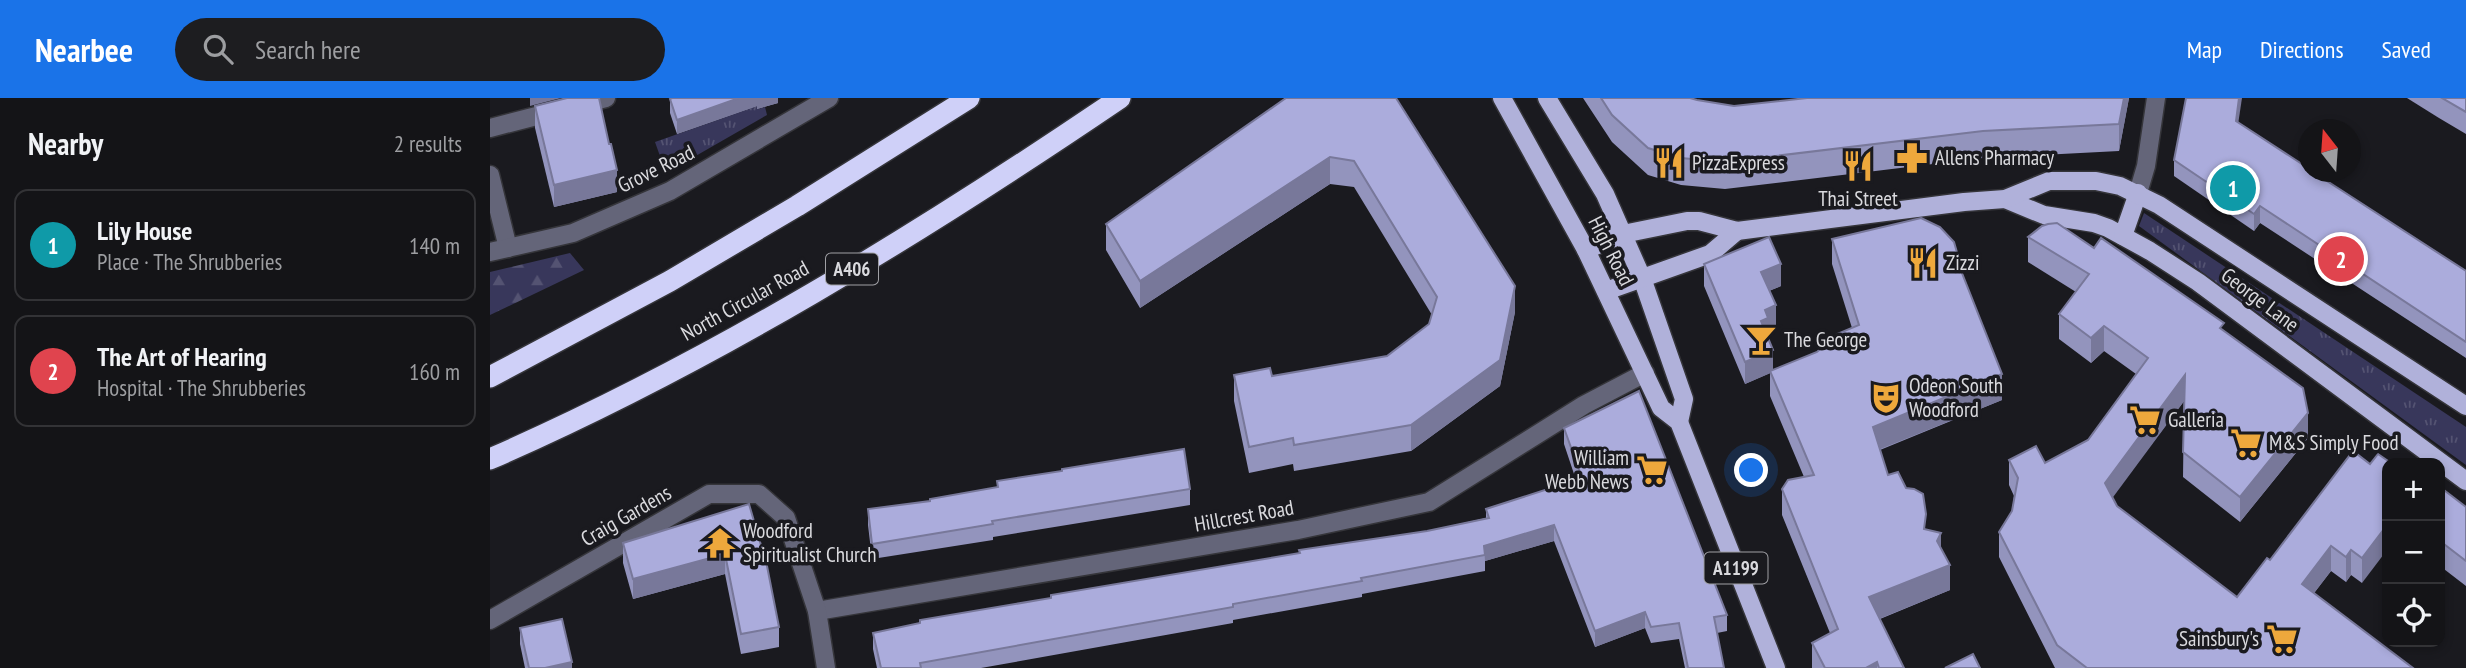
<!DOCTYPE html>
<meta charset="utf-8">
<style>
body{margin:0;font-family:"PT Sans Narrow",sans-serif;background:#1d1d20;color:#f1f3f6}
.controls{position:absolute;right:21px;bottom:21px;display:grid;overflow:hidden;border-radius:14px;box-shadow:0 4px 10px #0003}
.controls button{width:63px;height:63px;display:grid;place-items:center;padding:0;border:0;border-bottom:2px solid #333336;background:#141417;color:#f1f3f6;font:35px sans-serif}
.compass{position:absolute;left:1808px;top:21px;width:63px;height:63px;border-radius:50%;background:#141417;box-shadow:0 4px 10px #0003;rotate:343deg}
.you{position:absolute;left:1262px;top:373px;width:24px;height:24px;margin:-18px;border:5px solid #fff;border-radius:50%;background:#1a73e8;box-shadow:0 0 0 10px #1a73e833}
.badge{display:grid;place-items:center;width:46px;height:46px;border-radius:50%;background:#1a73e8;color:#fff;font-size:23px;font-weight:700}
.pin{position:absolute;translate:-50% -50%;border:4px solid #fff;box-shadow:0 2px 7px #0006}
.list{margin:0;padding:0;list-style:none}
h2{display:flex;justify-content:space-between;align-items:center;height:91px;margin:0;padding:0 28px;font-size:30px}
h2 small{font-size:23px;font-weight:400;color:#9d9ea1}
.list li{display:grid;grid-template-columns:46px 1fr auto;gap:21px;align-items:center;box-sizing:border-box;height:112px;margin:0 14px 14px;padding:0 14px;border:2px solid #333336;border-radius:14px}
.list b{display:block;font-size:26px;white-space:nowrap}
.list p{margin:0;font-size:23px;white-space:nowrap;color:#9d9ea1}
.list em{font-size:23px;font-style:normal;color:#9d9ea1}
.icon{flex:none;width:38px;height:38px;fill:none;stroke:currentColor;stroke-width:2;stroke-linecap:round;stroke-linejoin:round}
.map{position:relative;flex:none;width:1976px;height:570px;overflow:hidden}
header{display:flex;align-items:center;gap:42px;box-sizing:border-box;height:98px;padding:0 35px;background:#1a73e8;color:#fff}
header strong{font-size:33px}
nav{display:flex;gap:38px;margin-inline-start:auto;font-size:24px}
.search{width:490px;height:63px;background:#1d1d20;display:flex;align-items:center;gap:18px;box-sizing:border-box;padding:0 24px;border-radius:38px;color:#9d9ea1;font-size:26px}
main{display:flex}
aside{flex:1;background:#141417}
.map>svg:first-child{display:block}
.grass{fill:url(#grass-tufts)}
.forest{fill:url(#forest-firs)}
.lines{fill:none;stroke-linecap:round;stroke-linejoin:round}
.minor-casing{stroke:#35353a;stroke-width:21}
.major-casing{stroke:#35353a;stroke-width:21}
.highway-casing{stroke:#35353a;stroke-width:24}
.minor{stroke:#646579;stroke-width:18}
.major{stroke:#b0b1da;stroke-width:18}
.highway{stroke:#cfd0f8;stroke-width:21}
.wall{fill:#9394bd}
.shaded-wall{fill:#78789a}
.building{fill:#abacdc;stroke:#78789a;stroke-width:2}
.labels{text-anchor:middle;stroke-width:7;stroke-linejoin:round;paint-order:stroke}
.shield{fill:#1a1a1f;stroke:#a0a0a5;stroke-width:2}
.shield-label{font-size:19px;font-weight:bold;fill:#dadade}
.poi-label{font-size:21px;fill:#dadade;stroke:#1a1a1f;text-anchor:start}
.street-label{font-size:21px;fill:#dadade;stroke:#1a1a1f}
</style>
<header>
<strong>Nearbee</strong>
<div class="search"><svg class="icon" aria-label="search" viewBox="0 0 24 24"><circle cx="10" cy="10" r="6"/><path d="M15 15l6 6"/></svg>Search here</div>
<nav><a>Map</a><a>Directions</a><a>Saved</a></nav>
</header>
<main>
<aside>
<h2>Nearby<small>2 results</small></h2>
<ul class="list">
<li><span class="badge" style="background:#0f9aa8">1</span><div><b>Lily House</b><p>Place · The Shrubberies</p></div><em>140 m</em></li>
<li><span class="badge" style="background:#e0444e">2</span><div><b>The Art of Hearing</b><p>Hospital · The Shrubberies</p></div><em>160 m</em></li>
</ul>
</aside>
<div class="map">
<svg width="1976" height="570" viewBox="0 0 1976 570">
<defs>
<pattern id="grass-tufts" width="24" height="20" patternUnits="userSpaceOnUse" patternTransform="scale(1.75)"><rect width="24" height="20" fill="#38375b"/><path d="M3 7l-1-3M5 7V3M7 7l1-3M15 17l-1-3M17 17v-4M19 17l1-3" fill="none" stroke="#545372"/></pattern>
<pattern id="forest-firs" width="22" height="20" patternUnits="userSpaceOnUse" patternTransform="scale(1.75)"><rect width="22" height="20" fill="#38375b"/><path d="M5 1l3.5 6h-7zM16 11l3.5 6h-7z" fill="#545372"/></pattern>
</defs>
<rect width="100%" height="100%" fill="#1a1a1f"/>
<!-- grass -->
<g class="grass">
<polygon points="267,8 268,11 275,9 277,17 176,75 165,44"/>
<polygon points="1654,115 1976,329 1976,367 1649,128"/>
</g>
<!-- forest -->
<polygon class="forest" points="80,155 94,172 0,217 0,174"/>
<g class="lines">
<defs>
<g id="minor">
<polyline points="0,30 116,0"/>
<polyline points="0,77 18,150"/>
<polyline points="1648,95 1656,68 1666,0"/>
<polyline points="0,154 83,135 180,93 339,0"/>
<polyline points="327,513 808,432 939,404 1094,307 1155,275"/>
<polyline points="0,522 219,396 269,396 296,420 327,513 336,570"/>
</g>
<g id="major">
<polyline points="1012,0 1096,152 1171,310 1189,324 1286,570"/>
<polyline points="1057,0 1115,96 1152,180 1194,301 1189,324"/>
<polyline points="1515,101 1554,117 1604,125 1618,130 1660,153 1708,184 1976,383"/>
<polyline points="1633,138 1648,95"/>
<polyline points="1096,152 1133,136 1197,123 1209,123 1247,133 1474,104 1515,101 1559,83 1606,83 1630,88 1669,107 1976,308"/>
<polyline points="1116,193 1220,156 1247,133"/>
</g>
<g id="highway">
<polyline points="0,279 180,183 307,108 479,0"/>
<path d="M 0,361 C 220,265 431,135 630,0"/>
</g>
</defs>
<!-- minor casing -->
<use href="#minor" class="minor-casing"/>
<!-- major casing -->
<use href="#major" class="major-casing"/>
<!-- highway casing -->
<use href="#highway" class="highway-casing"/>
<!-- minor -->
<use href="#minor" class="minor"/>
<!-- major -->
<use href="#major" class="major"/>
<!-- highway -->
<use href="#highway" class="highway"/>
</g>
<!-- wall -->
<g class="wall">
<polygon points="182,0 288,0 288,5 267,11 267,8 187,36 180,15 180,1"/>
<polygon points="906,0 1025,214 1010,288 921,353 804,373 803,366 759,375 744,303 744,277 782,278 897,258 939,226 942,217 864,89 840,86 650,210 616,152 616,126"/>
<polygon points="1093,0 1200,0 1207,2 1244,8 1639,0 1629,53 1493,60 1235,91 1191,87 1158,77 1122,44"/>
<polygon points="1917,0 1976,0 1976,36 1949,20"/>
<polygon points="45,8 127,94 64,109 45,30"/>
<polygon points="1748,25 1976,173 1976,260 1770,125 1764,133 1684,78 1684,62"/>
<polygon points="1538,139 1734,234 1818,340 1750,424 1693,379 1694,303 1622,399 1627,408 1747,499 1780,462 1880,366 1872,485 1861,477 1856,484 1841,473 1824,495 1923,570 1565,570 1509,459 1509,434 1522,413 1524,398 1519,387 1519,362 1555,365 1598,342 1646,276 1614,253 1601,265 1569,241 1569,216 1586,194 1538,164"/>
<polygon points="1342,141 1470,171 1512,302 1390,352 1398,377 1436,432 1451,450 1460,492 1390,521 1414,570 1322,570 1322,545 1340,535 1292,417 1292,391 1314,379 1280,298 1280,275 1255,286 1214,188 1214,166 1291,188 1279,193 1286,229 1278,233 1278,240 1283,272 1327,254 1362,230 1342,166"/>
<polygon points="1074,330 1237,517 1237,533 1227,535 1234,570 1195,570 1189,541 1161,545 1155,530 1105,549 1064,443 995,463 995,473 872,496 872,499 743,522 743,525 491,570 387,570 383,551 383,535 561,500 937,433 996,420 996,411 1086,382 1074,346"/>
<polygon points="507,383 700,391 700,407 503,439 503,442 382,461 378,427 378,411 440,403 507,389"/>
<polygon points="1950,389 1976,409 1976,488 1950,468"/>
<polygon points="259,406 289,529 289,549 251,556 235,476 143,501 133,465 133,445"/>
<polygon points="30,530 82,570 35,570 30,546"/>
</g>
<!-- shaded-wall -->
<g class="shaded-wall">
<polygon points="40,0 71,0 40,8"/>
<polygon points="249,0 267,0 267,8 187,36 187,22"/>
<polygon points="267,0 288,0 288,5 267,11"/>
<polygon points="1634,0 1639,0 1629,53 1629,26"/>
<polygon points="1749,0 1752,0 1746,40 1746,23"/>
<polygon points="840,59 840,86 650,210 650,183"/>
<polygon points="127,72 127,94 64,109 64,87"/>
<polygon points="1770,108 1770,125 1764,133 1764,116"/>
<polygon points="1291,166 1291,188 1271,196 1271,174"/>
<polygon points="1025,188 1025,214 1010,288 921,353 921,327"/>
<polygon points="1286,207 1286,229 1278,233 1278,242 1271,223 1275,212"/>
<polygon points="1614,228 1614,253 1601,265 1601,240"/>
<polygon points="1283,252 1283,274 1255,286 1255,264"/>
<polygon points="1512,276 1512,302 1383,354 1383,329"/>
<polygon points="1695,277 1695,302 1615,410 1615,385"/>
<polygon points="1818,315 1818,340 1750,424 1750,399"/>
<polygon points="1064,427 1064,443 995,463 994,448"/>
<polygon points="1897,427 1897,452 1872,485 1872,460"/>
<polygon points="1451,435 1451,460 1447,443"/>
<polygon points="1841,448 1841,473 1812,511 1812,486"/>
<polygon points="1861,452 1861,477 1856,484 1856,459"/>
<polygon points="235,456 235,476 143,501 143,481"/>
<polygon points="1460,467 1460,492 1379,525 1379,499"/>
<polygon points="1155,514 1155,530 1105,549 1105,533"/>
<polygon points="82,564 82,570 55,570"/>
<polygon points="1387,564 1387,570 1376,570"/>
</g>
<!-- building -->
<g class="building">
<polygon points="77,0 109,0 119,46 121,46 127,72 64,87 45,8"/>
<polygon points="182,0 249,0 187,22 180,1"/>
<polygon points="796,0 906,0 1025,188 1010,262 921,327 804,347 803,340 759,349 744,277 780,270 782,278 897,258 939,226 947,199 864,63 840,59 650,183 616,126"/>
<polygon points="1111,0 1200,0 1207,2 1244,8 1317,0 1634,0 1629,26 1493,33 1235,64 1191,60 1158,50 1122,17"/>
<polygon points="1696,0 1749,0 1746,23 1818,70 1818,74 1823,74 1976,173 1976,244 1770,108 1764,116 1684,62"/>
<polygon points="1952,0 1976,0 1976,14"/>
<polygon points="1431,120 1450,129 1464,144 1470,165 1468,165 1512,276 1383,329 1398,377 1408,374 1416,390 1424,391 1433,396 1436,416 1434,431 1451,435 1447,443 1460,467 1379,499 1414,570 1389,570 1387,564 1376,570 1335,570 1322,545 1348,531 1292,391 1298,382 1324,377 1280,273 1327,254 1347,236 1369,227 1342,141"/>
<polygon points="1567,125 1604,150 1611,140 1734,225 1730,230 1813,290 1818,315 1750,399 1693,354 1695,277 1615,385 1627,408 1747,499 1777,460 1780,462 1863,353 1880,366 1888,356 1901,365 1897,365 1897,427 1872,460 1861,452 1856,459 1841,448 1812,486 1923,570 1597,570 1567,547 1509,434 1522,413 1528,380 1519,362 1546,348 1555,365 1598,342 1658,260 1614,228 1601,240 1569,216 1599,176 1538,139 1552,128 1558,126"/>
<polygon points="1279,139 1291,166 1271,174 1286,207 1275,212 1278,220 1271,223 1283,252 1255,264 1214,166"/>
<polygon points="1149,293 1237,517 1224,519 1234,570 1198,570 1189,525 1161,529 1155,514 1105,533 1064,427 994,448 995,457 871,480 872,483 743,506 743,509 430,565 431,570 391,570 383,535 430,525 430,522 561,500 561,497 810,455 809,452 937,433 999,420 996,411 1092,380 1074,330"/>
<polygon points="694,351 700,391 502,423 503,426 382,446 378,411 440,403 440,401 508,389 507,383 572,373 572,371"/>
<polygon points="1950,389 1976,409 1976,463 1950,443"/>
<polygon points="259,406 277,468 289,529 251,536 235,456 143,481 133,445"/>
<polygon points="72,521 82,564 55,570 39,570 30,530"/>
<polygon points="1483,556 1490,570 1455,570"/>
</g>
<!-- icons -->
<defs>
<symbol id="pharmacy-bare" viewBox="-9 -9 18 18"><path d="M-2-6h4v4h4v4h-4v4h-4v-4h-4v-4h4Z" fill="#eea83c" stroke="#1a1a1f" stroke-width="2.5" paint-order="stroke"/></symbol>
<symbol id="restaurant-bare" viewBox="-9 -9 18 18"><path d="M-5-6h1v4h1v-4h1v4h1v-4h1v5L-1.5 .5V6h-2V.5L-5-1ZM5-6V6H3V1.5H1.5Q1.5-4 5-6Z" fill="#eea83c" stroke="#1a1a1f" stroke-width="2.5" paint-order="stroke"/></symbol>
<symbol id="bar-bare" viewBox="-9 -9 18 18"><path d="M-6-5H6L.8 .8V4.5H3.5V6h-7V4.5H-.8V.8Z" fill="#eea83c" stroke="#1a1a1f" stroke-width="2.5" paint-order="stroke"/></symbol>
<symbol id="theatre-bare" viewBox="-9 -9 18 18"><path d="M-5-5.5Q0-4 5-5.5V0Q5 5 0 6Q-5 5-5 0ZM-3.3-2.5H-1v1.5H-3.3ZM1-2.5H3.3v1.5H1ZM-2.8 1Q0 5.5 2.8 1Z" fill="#eea83c" stroke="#1a1a1f" stroke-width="2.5" paint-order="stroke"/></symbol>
<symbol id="supermarket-bare" viewBox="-9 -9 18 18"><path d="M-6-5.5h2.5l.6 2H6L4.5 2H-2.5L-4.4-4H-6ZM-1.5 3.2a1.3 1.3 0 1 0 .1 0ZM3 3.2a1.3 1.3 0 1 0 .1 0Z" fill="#eea83c" stroke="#1a1a1f" stroke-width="2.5" paint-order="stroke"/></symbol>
<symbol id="temple-bare" viewBox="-9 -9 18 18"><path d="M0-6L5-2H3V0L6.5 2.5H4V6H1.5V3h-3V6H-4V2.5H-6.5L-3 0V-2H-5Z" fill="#eea83c" stroke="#1a1a1f" stroke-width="2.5" paint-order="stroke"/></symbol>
</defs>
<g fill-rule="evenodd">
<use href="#pharmacy-bare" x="1400" y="38" width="44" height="44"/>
<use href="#restaurant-bare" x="1157" y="43" width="44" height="44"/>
<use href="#restaurant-bare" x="1346" y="46" width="44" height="44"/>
<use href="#restaurant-bare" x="1411" y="143" width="44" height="44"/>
<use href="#bar-bare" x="1249" y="220" width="44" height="44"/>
<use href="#theatre-bare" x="1374" y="278" width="44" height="44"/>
<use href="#supermarket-bare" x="1633" y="300" width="44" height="44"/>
<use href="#supermarket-bare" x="1734" y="323" width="44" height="44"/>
<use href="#supermarket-bare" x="1140" y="350" width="44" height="44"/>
<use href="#temple-bare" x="208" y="423" width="44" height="44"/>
<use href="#supermarket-bare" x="1770" y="519" width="44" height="44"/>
</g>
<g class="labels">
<!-- shield labels -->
<g class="shield">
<rect x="336" y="155.5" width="52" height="31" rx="5"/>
<rect x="1214.5" y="454.5" width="63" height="31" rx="5"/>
</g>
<g class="shield-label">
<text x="362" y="178">A406</text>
<text x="1246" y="477">A1199</text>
</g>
<!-- poi labels -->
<g class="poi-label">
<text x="1445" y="67">Allens Pharmacy</text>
<text x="1202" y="72">PizzaExpress</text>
<text x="1368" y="108" text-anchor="middle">Thai Street</text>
<text x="1456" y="172">Zizzi</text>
<text x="1294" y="249">The George</text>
<text x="1419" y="295">Odeon South<tspan x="1419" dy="24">Woodford</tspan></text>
<text x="1678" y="329">Galleria</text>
<text x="1779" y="352">M&amp;S Simply Food</text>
<text x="1139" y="367" text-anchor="end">William<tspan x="1139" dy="24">Webb News</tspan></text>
<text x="253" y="440">Woodford<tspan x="253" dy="24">Spiritualist Church</tspan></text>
<text x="1769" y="548" text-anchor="end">Sainsbury's</text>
</g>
<!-- street labels -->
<g class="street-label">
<text transform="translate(166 71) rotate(-26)" y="7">Grove Road</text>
<text transform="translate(1121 153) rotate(63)" y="7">High Road</text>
<text transform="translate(1770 202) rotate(37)" y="7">George Lane</text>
<text transform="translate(255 203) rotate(-29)" y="7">North Circular Road</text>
<text transform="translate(136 418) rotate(-30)" y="7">Craig Gardens</text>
<text transform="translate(754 418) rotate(-10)" y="7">Hillcrest Road</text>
</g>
</g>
</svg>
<div class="controls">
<button>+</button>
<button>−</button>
<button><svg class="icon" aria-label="locate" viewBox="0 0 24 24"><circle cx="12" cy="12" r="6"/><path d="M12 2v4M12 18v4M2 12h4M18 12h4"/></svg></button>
</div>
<svg class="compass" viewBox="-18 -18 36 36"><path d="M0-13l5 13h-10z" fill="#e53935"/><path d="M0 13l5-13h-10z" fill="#9d9ea1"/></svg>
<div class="you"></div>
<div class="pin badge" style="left:1743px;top:90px;background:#0f9aa8">1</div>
<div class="pin badge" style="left:1851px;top:161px;background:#e0444e">2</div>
</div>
</main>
